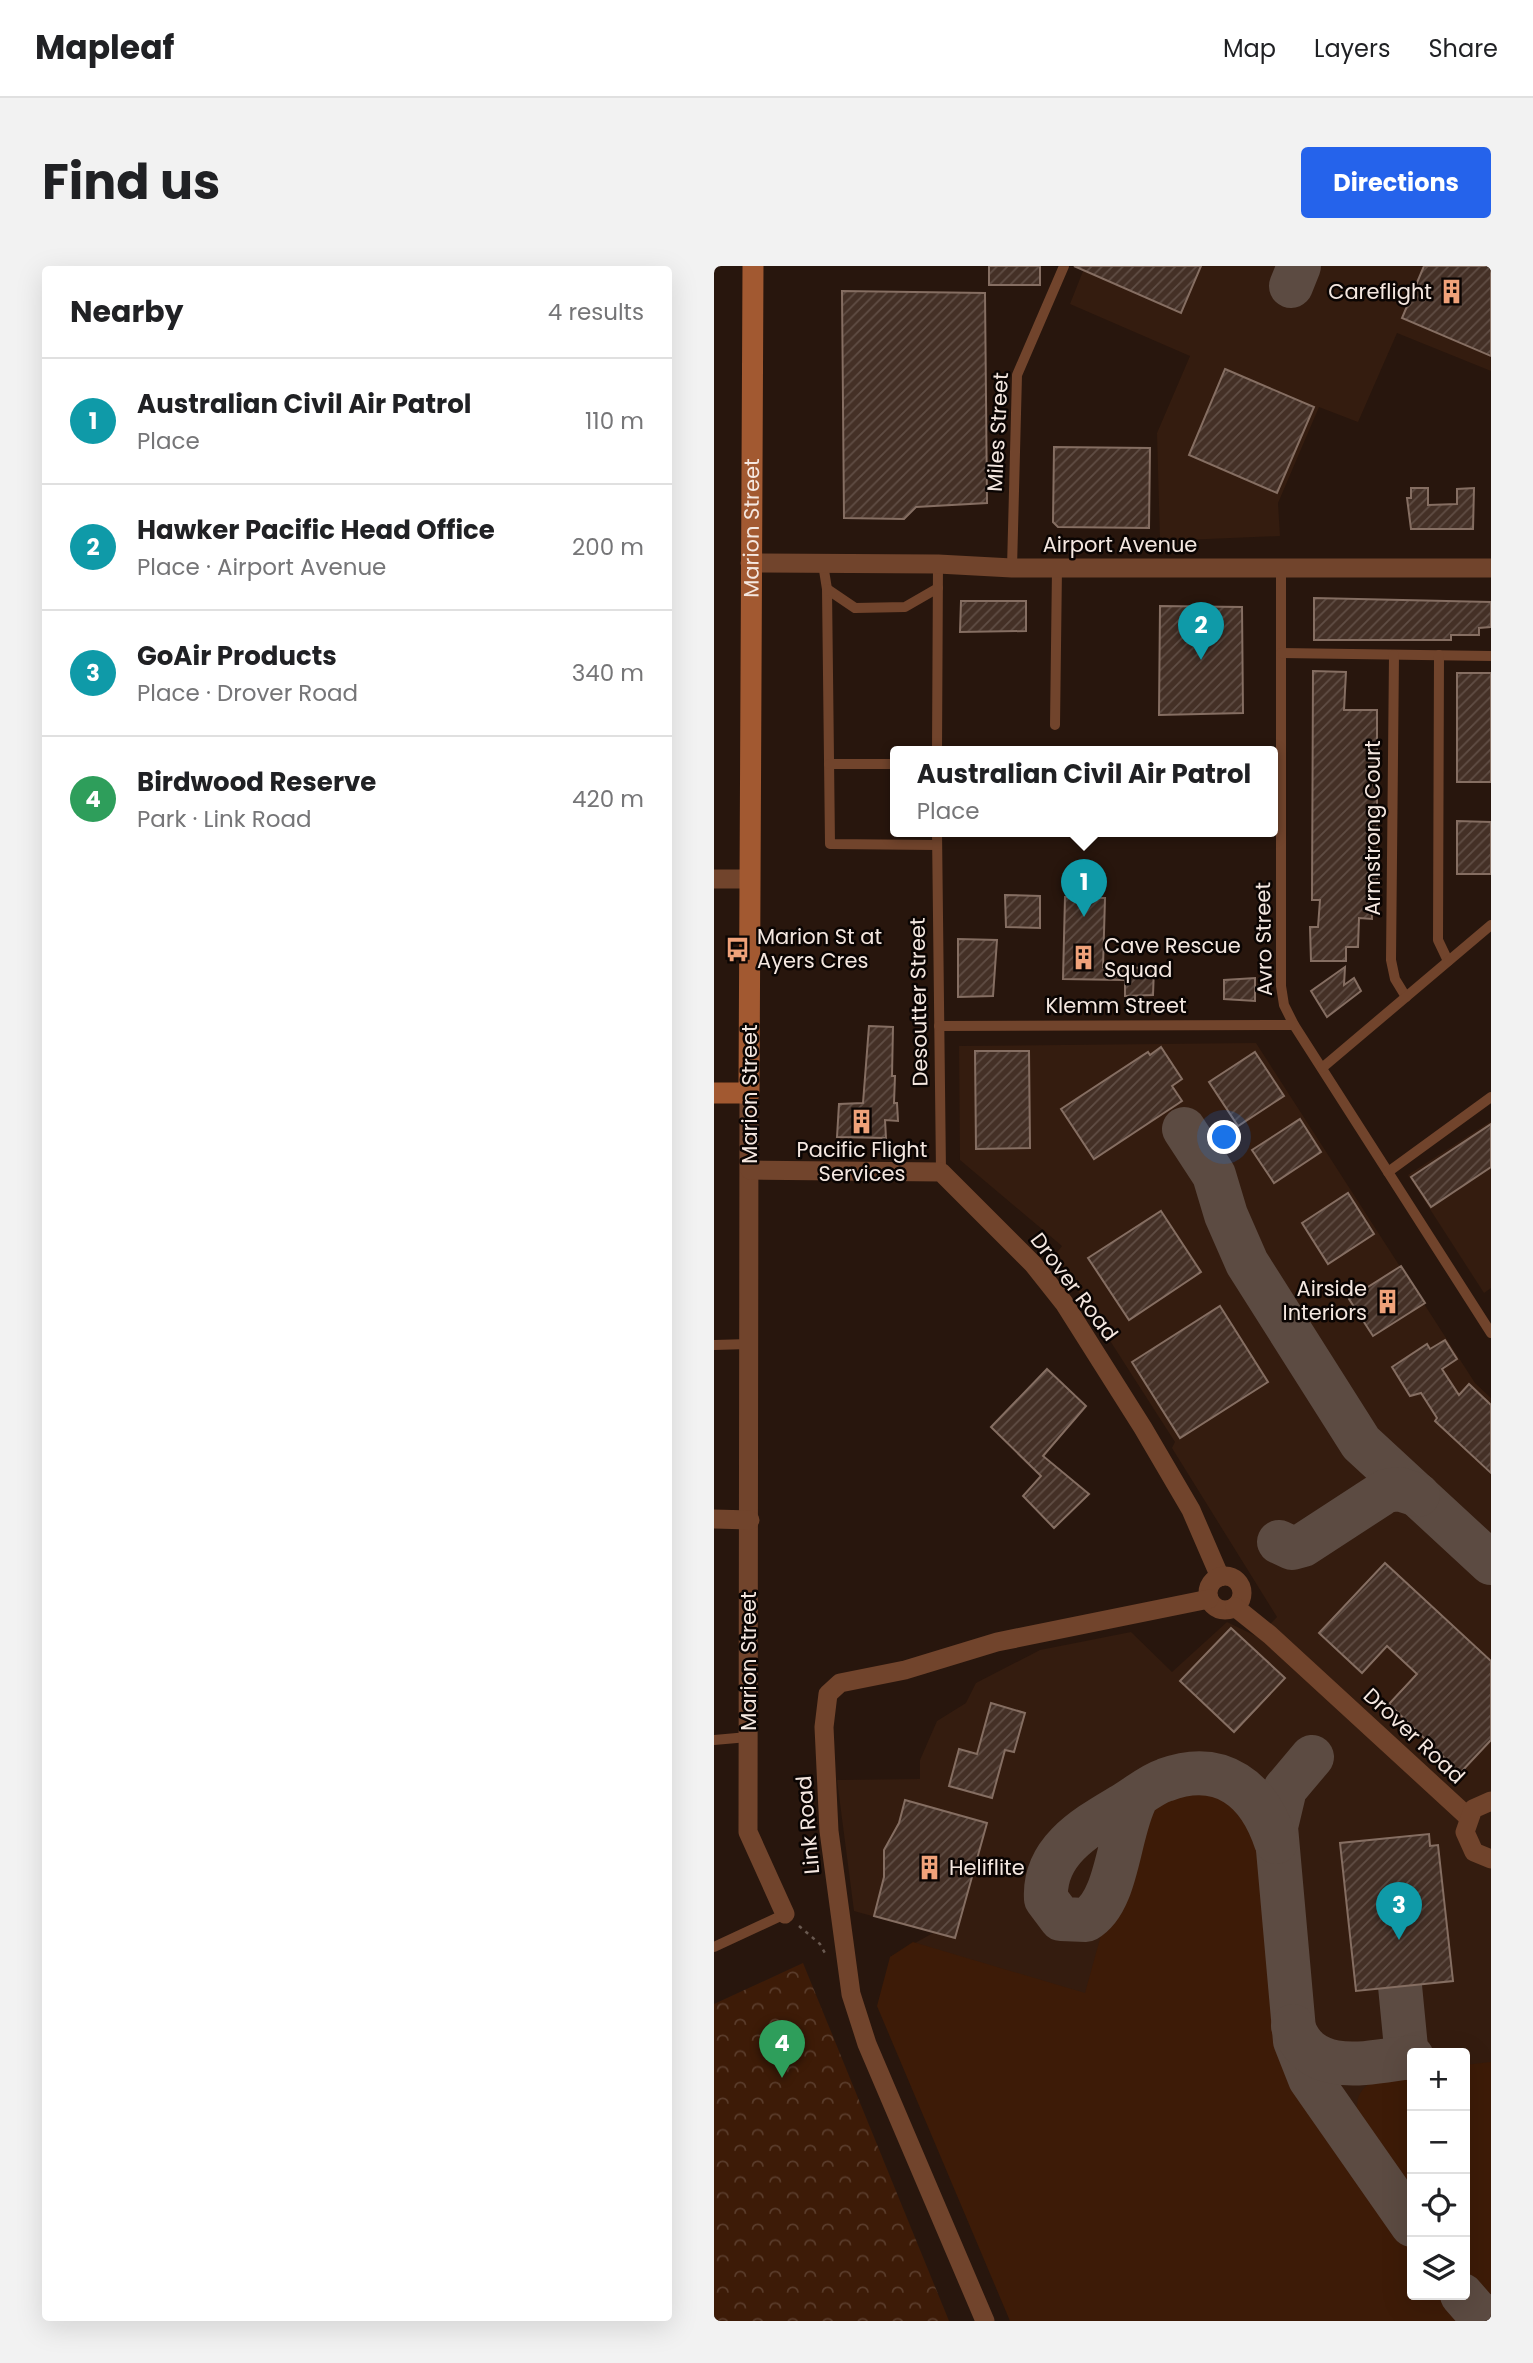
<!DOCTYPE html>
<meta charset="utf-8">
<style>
body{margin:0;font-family:Poppins,sans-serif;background:#f2f2f2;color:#202124}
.controls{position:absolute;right:21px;bottom:21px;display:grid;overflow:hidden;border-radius:7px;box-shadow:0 7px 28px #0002}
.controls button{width:63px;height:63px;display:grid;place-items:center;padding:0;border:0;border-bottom:2px solid #e0e0e0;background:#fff;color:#202124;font:35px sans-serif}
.you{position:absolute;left:511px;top:872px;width:24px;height:24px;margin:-18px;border:5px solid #fff;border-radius:50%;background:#1a73e8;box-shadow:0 0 0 10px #1a73e833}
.badge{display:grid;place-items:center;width:46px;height:46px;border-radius:50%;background:#2563eb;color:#fff;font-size:23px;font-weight:700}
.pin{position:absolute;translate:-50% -58px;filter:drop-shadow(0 2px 4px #0008)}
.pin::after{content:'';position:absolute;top:37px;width:24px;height:21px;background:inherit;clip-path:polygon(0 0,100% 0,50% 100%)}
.popup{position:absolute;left:176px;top:480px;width:388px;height:91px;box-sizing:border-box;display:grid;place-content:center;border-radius:7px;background:#fff;filter:drop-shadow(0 2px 5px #0005);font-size:23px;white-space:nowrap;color:#757577}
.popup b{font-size:26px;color:#202124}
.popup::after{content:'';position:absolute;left:50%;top:100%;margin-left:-14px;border:14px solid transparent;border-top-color:#fff}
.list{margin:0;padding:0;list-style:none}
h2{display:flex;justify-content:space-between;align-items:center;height:91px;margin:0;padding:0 28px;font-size:30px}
h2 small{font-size:23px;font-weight:400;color:#757577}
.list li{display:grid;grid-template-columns:46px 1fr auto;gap:21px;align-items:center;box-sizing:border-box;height:126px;padding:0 28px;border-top:2px solid #e0e0e0}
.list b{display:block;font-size:26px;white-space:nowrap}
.list p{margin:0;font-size:23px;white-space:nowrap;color:#757577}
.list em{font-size:23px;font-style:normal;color:#757577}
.icon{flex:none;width:38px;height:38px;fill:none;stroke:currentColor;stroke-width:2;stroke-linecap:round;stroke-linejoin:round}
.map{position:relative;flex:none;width:777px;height:2055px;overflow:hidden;border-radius:7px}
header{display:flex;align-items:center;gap:42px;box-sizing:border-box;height:98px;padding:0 35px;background:#fff;border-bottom:2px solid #e0e0e0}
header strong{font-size:33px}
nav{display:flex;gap:38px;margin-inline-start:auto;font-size:24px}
.intro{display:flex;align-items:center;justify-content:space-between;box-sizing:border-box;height:168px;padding:0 42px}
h1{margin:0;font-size:49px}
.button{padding:18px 32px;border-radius:7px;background:#2563eb;color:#fff;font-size:24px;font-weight:700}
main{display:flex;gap:42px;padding:0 42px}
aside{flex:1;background:#fff;border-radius:7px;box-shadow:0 7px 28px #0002}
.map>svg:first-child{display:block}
.built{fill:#341c0f;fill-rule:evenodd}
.grass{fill:#3d1b07}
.park{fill:url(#park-crowns)}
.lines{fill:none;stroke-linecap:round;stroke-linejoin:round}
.taxiway{stroke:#5c4b42;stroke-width:44}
.building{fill:url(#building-hatch);stroke:#856e62;stroke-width:2}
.path{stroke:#695950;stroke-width:2.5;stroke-dasharray:3.5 5;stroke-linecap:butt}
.service{stroke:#71442c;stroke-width:10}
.minor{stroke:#71442c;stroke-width:19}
.secondary{stroke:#a25931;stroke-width:21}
.labels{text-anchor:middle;stroke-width:5;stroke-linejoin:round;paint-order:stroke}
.poi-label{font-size:21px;fill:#f4e7e0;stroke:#0b0503;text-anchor:start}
.street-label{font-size:21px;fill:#f4e7e0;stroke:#0b0503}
</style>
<header>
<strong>Mapleaf</strong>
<nav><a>Map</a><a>Layers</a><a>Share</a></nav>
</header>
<div class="intro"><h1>Find us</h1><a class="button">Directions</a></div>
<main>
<aside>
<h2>Nearby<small>4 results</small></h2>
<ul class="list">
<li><span class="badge" style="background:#0f9aa8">1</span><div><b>Australian Civil Air Patrol</b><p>Place</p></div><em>110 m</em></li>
<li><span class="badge" style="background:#0f9aa8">2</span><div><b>Hawker Pacific Head Office</b><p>Place · Airport Avenue</p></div><em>200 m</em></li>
<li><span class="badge" style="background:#0f9aa8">3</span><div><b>GoAir Products</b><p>Place · Drover Road</p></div><em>340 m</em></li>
<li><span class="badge" style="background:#2e9e5b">4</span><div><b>Birdwood Reserve</b><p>Park · Link Road</p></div><em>420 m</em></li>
</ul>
</aside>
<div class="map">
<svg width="777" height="2055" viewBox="0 0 777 2055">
<defs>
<pattern id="park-crowns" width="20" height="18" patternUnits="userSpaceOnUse" patternTransform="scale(1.75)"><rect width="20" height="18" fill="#3d1b07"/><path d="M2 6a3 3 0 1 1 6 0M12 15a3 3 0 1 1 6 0" fill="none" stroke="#5a3c2b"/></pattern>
<pattern id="building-hatch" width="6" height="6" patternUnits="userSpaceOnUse" patternTransform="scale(1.75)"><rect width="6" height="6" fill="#443026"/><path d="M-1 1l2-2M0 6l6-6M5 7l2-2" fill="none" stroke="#604e45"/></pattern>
</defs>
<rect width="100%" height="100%" fill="#28160d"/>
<!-- built -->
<g class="built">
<polygon points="371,0 777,0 777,105 683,67 644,156 605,141 564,237 566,270 446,275 443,167 476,90 356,38"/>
<path d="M 542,777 L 761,1117 L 777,1132 L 777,2055 L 296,2055 L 176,1691 L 219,1667 L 140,1645 L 123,1514 L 206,1513 L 206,1494 L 223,1455 L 252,1437 L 262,1417 L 326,1384 L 417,1366 L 458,1406 L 513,1356 L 544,1371 L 563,1351 L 458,1182 L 461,1176 L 341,989 L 348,980 L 246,894 L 245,780 ZM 698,1787 L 751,1787 L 751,2029 L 698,2029 Z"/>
<polygon points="777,855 777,1022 770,1027 694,909"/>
</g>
<!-- grass -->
<g class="grass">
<path d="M 472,1517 C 516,1515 532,1529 548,1569 L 563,1753 L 574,1804 L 698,1983 L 698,2029 L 731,2029 L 752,2055 L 296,2055 L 163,1740 L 176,1691 L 199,1676 L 371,1727 L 419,1553 C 434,1533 448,1523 472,1517 Z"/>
<polygon points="777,1796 777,2037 766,2029 751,2008 751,1799"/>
<path d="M 698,1805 L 698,1934 C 665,1887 593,1816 698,1805 Z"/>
</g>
<!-- park -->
<polygon class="park" points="89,1697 235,2055 0,2055 0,1738"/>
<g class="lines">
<!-- taxiway -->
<g class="taxiway">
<polyline points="577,20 585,0"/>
<polyline points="470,863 500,909 512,949 533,997 647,1177 777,1297"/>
<polyline points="565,1276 578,1282 589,1279 672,1225 685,1223 704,1229"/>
<polyline points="598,1491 571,1523 562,1561 581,1775 596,1813 698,1959"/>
<path d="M 423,1531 C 404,1564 405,1635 372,1654 L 347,1653 L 332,1633 C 329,1584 374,1560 409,1539 C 423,1531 436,1519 451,1514 C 508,1493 545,1524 562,1576"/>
<polyline points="686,1720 693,1792"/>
<path d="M 579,1760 C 597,1813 656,1796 698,1791"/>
<polyline points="748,2029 762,2045 777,2054"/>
</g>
</g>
<!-- building -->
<g class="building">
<rect x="275" y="0" width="51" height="19"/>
<polygon points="360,0 487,0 467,47"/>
<polygon points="710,0 777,0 777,90 688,52"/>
<polygon points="128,25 271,27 273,237 202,241 190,253 130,252"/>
<polygon points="511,103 600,141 563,227 475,189"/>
<polygon points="340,181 436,182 435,262 344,261 339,256"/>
<polygon points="697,222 714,222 714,239 743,238 743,223 760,222 759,263 697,263 693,232 697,232"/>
<polygon points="600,332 777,336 777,361 765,362 765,369 737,369 737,374 600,374"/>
<polygon points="247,335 312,335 312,365 246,366"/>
<polygon points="446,340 528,341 529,447 445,449"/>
<polygon points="599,405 632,406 630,444 663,444 663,614 656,614 658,653 645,652 644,681 632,681 632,695 597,695 596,661 604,661 606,634 598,634"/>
<rect x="743" y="407" width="34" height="109"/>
<polygon points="743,555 777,556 777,608 743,608"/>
<polygon points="291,629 326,630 326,662 292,661"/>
<polygon points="351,631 391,632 389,701 440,702 439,729 411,730 411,714 349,713"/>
<polygon points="244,673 283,674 279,730 244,731"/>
<polygon points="631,701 630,719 640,712 647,725 613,751 597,725"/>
<polygon points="541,712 541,735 510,733 510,714"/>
<polygon points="155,760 179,761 178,810 181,810 180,837 183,837 184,855 171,854 172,872 123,871 125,838 149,837"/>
<polygon points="447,781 468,813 458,820 468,835 380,893 347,843 434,786 436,789"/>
<polygon points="261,785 315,785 316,882 262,883"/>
<polygon points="541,786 570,830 524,860 495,816"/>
<polygon points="586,853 607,886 560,917 538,884"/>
<polygon points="777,858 777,901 717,941 697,911"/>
<polygon points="634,927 660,968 614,998 588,957"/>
<polygon points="447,945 487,1006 415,1054 374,992"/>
<polygon points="687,1000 711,1037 659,1070 635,1033"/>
<polygon points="506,1040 554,1116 466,1172 418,1096"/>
<polygon points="731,1074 743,1093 728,1103 745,1129 755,1118 777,1139 777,1207 721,1155 723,1152 707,1127 696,1130 678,1101 713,1078 716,1083"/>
<polygon points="333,1103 372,1140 329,1190 375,1228 340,1262 309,1230 327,1210 277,1161"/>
<polygon points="671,1297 777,1395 777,1474 746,1507 675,1438 703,1408 673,1380 648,1407 605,1367"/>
<polygon points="517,1362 571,1412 520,1466 466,1415"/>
<polygon points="277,1437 311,1447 300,1486 291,1484 278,1532 235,1520 245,1483 263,1488"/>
<polygon points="191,1534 273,1557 241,1672 160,1650 170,1611 170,1584 185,1557"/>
<polygon points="715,1568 716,1580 724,1579 739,1715 642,1725 626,1577"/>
</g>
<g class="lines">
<!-- path -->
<polyline class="path" points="85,1660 106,1678 113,1691"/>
<!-- service -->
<g class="service">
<polyline points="109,298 113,323 116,578 223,579"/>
<polyline points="567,301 567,720 570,739 580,759 777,1067"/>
<polyline points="298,302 303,109 350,0"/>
<polyline points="113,323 141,342 191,341 224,322"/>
<polyline points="567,387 777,390"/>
<polyline points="680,389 677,694 681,713 692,731"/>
<polyline points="725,389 724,674 734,695"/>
<polyline points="341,459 343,302"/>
<polyline points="223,485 224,298"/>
<polyline points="115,498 181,498"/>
<polyline points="223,565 227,906"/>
<polyline points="225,760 580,759"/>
<polyline points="608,802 777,659"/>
<polyline points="674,906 777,831"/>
<polyline points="0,1079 35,1078"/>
<polyline points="0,1474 34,1471"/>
<polyline points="0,1681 71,1648"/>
</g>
<!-- minor -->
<g class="minor">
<polyline points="36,297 224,298 298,302 777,302"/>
<polyline points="0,613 36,613"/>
<polyline points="35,827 34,1566 71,1648"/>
<polyline points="36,904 227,906 319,998 350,1037 429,1162 477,1244 506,1311"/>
<polyline points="0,1253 36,1254"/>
<circle cx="511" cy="1327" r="17"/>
<polyline points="521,1341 556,1369 754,1551"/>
<polyline points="777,1535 759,1543 751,1566 760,1586 777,1593"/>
<polyline points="271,2055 153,1778 137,1728 115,1565 110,1461 114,1428 126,1417 191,1404 283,1376 495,1333"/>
</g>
<!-- secondary -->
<path class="secondary" id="s1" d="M 0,827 L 35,827 L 39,0"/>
</g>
<!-- icons -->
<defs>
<symbol id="building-bare" viewBox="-9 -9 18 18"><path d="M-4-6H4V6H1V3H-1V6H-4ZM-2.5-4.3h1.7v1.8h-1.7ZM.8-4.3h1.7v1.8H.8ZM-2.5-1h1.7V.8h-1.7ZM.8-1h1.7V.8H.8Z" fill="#f0a27a" stroke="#0b0503" stroke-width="2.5" paint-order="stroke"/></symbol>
<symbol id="bus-bare" viewBox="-9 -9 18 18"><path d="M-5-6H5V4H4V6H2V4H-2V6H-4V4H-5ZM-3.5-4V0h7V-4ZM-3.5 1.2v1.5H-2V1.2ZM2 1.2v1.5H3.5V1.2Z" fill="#f0a27a" stroke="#0b0503" stroke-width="2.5" paint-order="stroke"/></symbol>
</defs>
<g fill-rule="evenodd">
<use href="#building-bare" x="720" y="8" width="35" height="35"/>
<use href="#bus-bare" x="6" y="666" width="35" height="35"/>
<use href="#building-bare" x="352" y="674" width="35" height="35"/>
<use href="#building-bare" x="130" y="838" width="35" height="35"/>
<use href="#building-bare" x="656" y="1018" width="35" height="35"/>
<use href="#building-bare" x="198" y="1584" width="35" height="35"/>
</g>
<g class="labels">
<!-- poi labels -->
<g class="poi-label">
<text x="718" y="33" text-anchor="end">Careflight</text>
<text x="43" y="678">Marion St at<tspan x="43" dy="24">Ayers Cres</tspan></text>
<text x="390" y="687">Cave Rescue<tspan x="390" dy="24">Squad</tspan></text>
<text x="148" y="891" text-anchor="middle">Pacific Flight<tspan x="148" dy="24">Services</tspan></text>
<text x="653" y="1030" text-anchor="end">Airside<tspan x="653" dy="24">Interiors</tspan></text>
<text x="235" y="1609">Heliflite</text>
</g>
<!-- street labels -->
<g class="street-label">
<text transform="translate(284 166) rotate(-87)" y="7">Miles Street</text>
<text dy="7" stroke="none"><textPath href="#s1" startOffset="600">Marion Street</textPath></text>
<text x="406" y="286">Airport Avenue</text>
<text transform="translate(659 562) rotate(-90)" y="7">Armstrong Court</text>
<text transform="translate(550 673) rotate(-91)" y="7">Avro Street</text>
<text transform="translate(205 736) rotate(-91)" y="7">Desoutter Street</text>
<text x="402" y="747">Klemm Street</text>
<text transform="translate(36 828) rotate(-90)" y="7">Marion Street</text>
<text transform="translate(360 1021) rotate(53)" y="7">Drover Road</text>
<text transform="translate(35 1395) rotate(-90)" y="7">Marion Street</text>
<text transform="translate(700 1470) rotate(43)" y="7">Drover Road</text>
<text transform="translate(94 1559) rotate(-95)" y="7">Link Road</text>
</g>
</g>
</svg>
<div class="controls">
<button>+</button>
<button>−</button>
<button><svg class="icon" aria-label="locate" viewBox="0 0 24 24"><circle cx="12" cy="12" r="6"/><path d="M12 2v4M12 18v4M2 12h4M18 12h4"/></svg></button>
<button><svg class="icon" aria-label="layers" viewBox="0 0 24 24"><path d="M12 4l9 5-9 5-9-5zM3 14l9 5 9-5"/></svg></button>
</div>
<div class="you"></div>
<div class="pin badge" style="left:370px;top:651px;background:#0f9aa8">1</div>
<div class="popup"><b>Australian Civil Air Patrol</b>Place</div>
<div class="pin badge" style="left:487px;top:394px;background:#0f9aa8">2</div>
<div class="pin badge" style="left:685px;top:1674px;background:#0f9aa8">3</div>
<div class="pin badge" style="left:68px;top:1812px;background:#2e9e5b">4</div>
</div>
</main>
